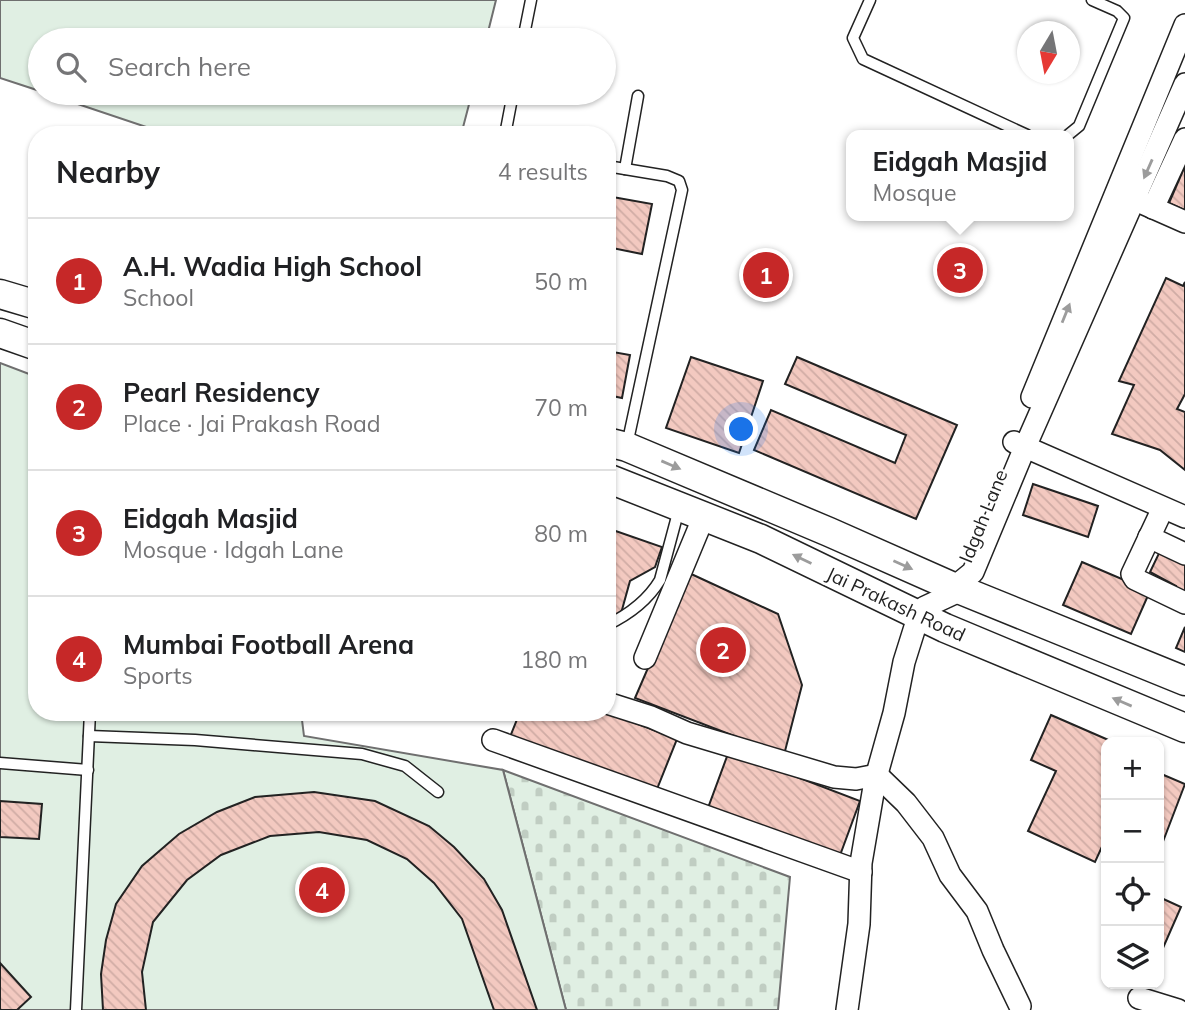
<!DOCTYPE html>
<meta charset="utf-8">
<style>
body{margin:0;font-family:Mulish,sans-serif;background:#f2f2f2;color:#202124}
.controls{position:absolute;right:21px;bottom:21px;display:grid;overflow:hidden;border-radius:14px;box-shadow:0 2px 5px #0004}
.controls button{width:63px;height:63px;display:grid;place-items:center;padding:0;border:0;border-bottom:2px solid #e0e0e0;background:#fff;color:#202124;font:35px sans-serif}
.compass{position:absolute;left:1017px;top:21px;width:63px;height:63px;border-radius:50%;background:#fff;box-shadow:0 2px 5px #0004;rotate:190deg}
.you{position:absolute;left:742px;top:430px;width:24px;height:24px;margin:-18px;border:5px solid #fff;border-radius:50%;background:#1a73e8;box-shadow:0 0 0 10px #1a73e833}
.badge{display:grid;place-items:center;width:46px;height:46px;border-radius:50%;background:#c62828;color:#fff;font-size:23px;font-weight:700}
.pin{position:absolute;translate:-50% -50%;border:4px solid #fff;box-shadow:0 2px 7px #0006}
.popup{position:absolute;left:846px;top:130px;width:228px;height:91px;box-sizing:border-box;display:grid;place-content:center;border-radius:14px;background:#fff;filter:drop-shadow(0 2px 5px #0005);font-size:23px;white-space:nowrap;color:#757577}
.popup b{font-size:26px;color:#202124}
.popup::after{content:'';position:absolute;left:50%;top:100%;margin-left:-14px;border:14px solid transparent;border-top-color:#fff}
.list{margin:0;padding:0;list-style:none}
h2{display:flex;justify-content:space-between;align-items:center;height:91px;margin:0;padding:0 28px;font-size:30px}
h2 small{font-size:23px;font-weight:400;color:#757577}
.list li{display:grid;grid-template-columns:46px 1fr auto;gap:21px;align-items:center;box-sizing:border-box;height:126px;padding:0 28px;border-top:2px solid #e0e0e0}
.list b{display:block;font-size:26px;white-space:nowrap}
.list p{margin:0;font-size:23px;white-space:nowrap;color:#757577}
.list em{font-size:23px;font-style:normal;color:#757577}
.icon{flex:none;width:38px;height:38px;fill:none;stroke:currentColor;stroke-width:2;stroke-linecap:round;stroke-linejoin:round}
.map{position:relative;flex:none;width:1185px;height:1010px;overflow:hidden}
.search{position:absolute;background:#fff;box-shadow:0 2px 5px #0004;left:28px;top:28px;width:588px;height:77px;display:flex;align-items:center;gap:18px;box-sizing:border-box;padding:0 24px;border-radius:38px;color:#757577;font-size:26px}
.panel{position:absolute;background:#fff;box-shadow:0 2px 5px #0004;left:28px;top:126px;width:588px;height:595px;border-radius:28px}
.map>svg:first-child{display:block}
.cemetery{fill:url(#cemetery-stones);stroke:#6f6f6f;stroke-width:2}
.pitch{fill:#e0efe3;stroke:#6f6f6f;stroke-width:2}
.building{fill:url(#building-back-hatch);stroke:#222;stroke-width:2}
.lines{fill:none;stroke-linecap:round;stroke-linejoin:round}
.service-casing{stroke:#222;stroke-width:13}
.minor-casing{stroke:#222;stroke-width:24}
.secondary-casing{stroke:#222;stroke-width:31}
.service{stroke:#fff;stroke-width:10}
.minor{stroke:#fff;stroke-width:21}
.secondary{stroke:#fff;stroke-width:28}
.oneway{fill:#9c9c9c}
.labels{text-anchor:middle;stroke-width:5;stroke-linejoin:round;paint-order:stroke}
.street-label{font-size:19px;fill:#222;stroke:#fff}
</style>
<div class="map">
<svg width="1185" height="1010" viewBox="0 0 1185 1010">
<defs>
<pattern id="cemetery-stones" width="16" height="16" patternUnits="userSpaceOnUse" patternTransform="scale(1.75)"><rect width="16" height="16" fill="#e0efe3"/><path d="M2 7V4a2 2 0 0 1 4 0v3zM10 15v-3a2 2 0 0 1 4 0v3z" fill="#c0cdc2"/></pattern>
<pattern id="building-back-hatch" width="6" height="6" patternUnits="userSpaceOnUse" patternTransform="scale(1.75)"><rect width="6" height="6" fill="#f3c9c0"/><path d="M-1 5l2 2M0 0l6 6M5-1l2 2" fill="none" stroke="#d0aca5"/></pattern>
</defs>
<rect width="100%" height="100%" fill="#fff"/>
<!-- cemetery -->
<polygon class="cemetery" points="503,770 790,877 778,1010 566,1010"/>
<!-- pitch -->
<g class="pitch">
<polygon points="0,0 496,0 486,40 40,40 40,91 0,78"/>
<polygon points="45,93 472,93 461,135 170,135"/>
<polygon points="0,363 37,377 37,712 301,712 304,736 503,770 566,1010 0,1010"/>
</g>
<!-- building -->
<g class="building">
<polygon points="1185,166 1185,210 1169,203"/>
<polygon points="607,196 652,204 642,254 607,247"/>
<polygon points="1166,278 1183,286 1185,282 1185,394 1177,409 1185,412 1185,470 1160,450 1112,434 1134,385 1119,381"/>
<polygon points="607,351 630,355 622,398 607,395"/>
<polygon points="691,357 763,381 739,453 666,428"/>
<polygon points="797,357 957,425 916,519 754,450 771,410 895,463 906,435 785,384"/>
<polygon points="1033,484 1098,506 1088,537 1023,515"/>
<polygon points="607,528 662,547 655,567 630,581 620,617 607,613"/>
<polygon points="1162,547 1185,559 1185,601 1172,594 1176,586 1150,572"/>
<polygon points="1082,562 1150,591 1131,634 1063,605"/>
<polygon points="689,573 778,614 802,685 784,755 635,698"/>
<polygon points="1185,627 1185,652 1176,648"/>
<polygon points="520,712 607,712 677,739 655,794 510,737"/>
<polygon points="1051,715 1113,742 1106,742 1106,838 1095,862 1028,831 1056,771 1031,760"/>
<polygon points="729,751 860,801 839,858 708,808"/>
<polygon points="1159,773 1185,784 1159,852"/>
<polygon points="314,792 375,801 429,826 454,847 484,879 502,910 537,1010 494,1010 462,919 434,883 407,859 367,840 319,832 270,836 221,855 187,880 153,922 142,972 146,1010 103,1010 101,974 106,940 116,904 142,866 179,834 217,812 255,797"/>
<polygon points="0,801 42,804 39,839 0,837"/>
<polygon points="1159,897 1181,907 1159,957"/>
<polygon points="0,963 31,997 17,1010 0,1010"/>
</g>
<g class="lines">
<defs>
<g id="service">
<polyline points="870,0 853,38 863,59 1027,135"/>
<polyline points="523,40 531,0"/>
<polyline points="505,135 513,93"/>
<polyline points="1068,135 1079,126 1124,18 1117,11 1092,0"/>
<polyline points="607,166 667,176 679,181 682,190 627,445"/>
<polyline points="625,169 638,96"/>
<path d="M 607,625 C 628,615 648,600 660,580 L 679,509"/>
<polyline points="89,736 195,740 362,754 405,766 438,792"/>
<polyline points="0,763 88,770"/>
<polyline points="76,1010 90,712"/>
</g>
<g id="minor">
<polyline points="1142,203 1185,222"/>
<polyline points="1153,208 1185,139"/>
<polyline points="1032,397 1185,25"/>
<polyline points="1014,442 1185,517"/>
<polyline points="1163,508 1132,574 1135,579 1185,603"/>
<polyline points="1149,537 1185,554"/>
<polyline points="645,658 704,516"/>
<polyline points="607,703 651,717 687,733 834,777 856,779 877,775 906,803 933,838 950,875 977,911 993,950 1020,1006"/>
<polyline points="493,740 861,872"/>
<polyline points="1139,998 1178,1010"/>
<polyline points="847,1010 859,924 861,863 875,781 894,713 904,662 920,611 925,607 955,593 962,581 973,572 1025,447 1185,84"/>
</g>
<g id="secondary">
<polyline points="0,294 37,305"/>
<polyline points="0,333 37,346"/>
<polyline points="607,442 627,447 829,532 951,586 1185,681"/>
<polyline points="607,478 761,539 945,628 1185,728"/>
</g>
</defs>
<!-- service casing -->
<use href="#service" class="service-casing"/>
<!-- minor casing -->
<use href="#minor" class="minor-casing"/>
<!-- secondary casing -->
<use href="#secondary" class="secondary-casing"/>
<!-- service -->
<use href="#service" class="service"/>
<!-- minor -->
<use href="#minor" class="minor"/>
<!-- secondary -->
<use href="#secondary" class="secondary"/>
</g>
<!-- one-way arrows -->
<defs><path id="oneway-solid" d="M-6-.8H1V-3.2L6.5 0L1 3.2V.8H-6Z" transform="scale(1.75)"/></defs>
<g class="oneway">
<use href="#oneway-solid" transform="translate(1148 169) rotate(114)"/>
<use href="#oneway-solid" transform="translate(1066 313) rotate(-68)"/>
<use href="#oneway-solid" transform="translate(671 465) rotate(23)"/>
<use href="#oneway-solid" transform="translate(802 559) rotate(-154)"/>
<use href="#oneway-solid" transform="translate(903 565) rotate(24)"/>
<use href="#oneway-solid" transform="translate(1122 702) rotate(-157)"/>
</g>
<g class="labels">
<!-- street labels -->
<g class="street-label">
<text transform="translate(983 516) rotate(-68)" y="7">Idgah Lane</text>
<text transform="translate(896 604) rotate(25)" y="7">Jai Prakash Road</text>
</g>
</g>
</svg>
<div class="controls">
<button>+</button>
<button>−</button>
<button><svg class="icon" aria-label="locate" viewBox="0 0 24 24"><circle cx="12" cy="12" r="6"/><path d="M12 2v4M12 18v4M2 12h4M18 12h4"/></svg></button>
<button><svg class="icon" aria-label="layers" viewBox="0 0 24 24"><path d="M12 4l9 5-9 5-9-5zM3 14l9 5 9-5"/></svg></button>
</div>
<svg class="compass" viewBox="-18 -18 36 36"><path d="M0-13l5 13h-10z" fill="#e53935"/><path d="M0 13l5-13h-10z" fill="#757577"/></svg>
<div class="you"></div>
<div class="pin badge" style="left:766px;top:275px">1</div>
<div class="pin badge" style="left:723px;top:650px">2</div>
<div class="pin badge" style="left:960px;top:270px">3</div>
<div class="popup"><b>Eidgah Masjid</b>Mosque</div>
<div class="pin badge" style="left:322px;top:890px">4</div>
<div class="search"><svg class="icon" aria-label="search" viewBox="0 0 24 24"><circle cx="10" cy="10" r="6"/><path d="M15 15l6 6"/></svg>Search here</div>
<section class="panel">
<h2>Nearby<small>4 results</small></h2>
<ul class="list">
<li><span class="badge">1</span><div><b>A.H. Wadia High School</b><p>School</p></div><em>50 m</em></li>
<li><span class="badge">2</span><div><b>Pearl Residency</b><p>Place · Jai Prakash Road</p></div><em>70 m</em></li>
<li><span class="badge">3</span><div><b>Eidgah Masjid</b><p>Mosque · Idgah Lane</p></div><em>80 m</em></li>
<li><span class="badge">4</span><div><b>Mumbai Football Arena</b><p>Sports</p></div><em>180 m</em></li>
</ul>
</section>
</div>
